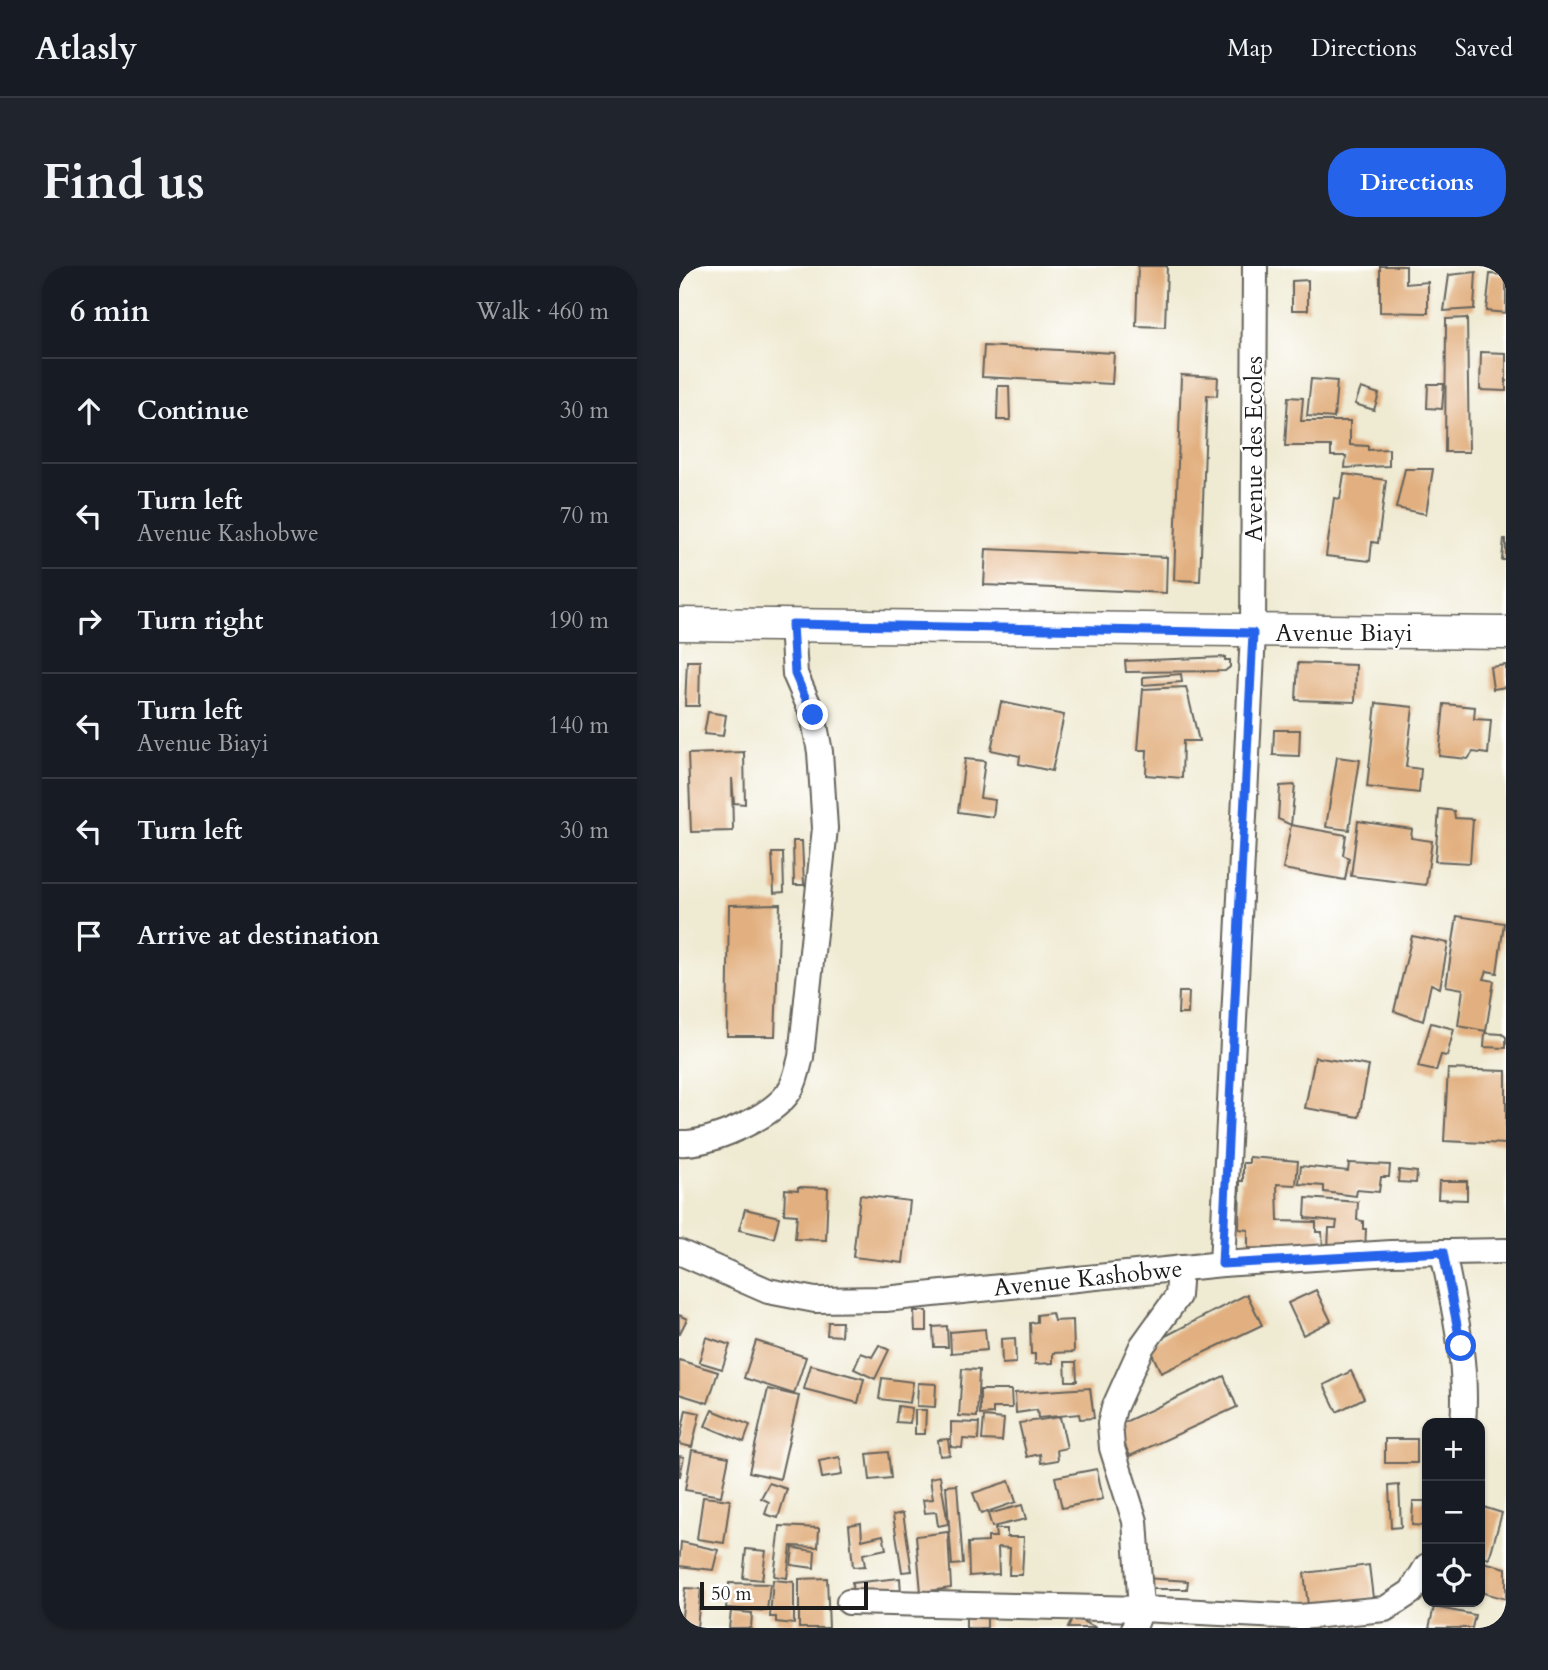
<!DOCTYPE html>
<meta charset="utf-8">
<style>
body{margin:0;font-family:Cardo,serif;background:#20242c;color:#f1f3f6}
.controls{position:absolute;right:21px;bottom:21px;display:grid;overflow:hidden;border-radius:14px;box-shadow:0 2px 5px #0004}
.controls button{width:63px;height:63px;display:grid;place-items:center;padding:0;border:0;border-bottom:2px solid #363941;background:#171b24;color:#f1f3f6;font:35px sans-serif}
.scale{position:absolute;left:21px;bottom:18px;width:168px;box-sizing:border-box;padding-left:7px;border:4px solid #1c1c1c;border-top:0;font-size:19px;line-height:24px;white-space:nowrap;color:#1c1c1c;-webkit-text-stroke:5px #fff;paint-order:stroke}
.stop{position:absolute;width:21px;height:21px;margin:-16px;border:5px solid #2563eb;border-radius:50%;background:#fff}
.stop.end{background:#2563eb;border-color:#fff;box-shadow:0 2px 7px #0008}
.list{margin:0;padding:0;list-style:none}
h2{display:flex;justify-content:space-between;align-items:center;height:91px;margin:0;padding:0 28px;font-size:30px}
h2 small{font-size:23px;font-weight:400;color:#9ea1a6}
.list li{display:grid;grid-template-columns:46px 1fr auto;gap:21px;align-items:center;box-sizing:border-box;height:105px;padding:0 28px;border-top:2px solid #363941}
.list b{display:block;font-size:26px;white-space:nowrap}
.list p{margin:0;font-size:23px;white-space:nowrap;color:#9ea1a6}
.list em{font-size:23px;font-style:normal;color:#9ea1a6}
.icon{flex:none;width:38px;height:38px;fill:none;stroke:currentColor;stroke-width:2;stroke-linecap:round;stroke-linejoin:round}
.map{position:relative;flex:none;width:827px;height:1362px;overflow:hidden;border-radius:28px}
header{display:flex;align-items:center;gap:42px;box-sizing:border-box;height:98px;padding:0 35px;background:#171b24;border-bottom:2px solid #363941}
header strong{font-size:33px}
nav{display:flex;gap:38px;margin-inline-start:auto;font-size:24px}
.intro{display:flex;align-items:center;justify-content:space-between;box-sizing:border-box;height:168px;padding:0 42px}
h1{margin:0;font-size:49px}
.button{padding:18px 32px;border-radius:28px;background:#2563eb;color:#fff;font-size:24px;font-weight:700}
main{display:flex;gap:42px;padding:0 42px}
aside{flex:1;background:#171b24;border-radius:28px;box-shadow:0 2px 5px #0004}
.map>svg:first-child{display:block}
.building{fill:#e2b080}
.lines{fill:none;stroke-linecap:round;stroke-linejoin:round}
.minor-casing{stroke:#66645c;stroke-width:28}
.tertiary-casing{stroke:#66645c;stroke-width:35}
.minor{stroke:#fff;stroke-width:24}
.tertiary{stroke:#fff;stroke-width:32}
.route{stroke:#2563eb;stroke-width:9}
.labels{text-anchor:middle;stroke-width:5;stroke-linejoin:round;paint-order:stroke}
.street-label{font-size:24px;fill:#1c1c1c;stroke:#fff}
</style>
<header>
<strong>Atlasly</strong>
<nav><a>Map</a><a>Directions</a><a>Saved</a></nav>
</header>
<div class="intro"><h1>Find us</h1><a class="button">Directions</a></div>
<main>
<aside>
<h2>6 min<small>Walk · 460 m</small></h2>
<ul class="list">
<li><svg class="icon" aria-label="ahead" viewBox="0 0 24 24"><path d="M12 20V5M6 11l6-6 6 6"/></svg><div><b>Continue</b></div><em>30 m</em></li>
<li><svg class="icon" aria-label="left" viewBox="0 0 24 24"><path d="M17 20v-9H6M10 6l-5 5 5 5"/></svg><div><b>Turn left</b><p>Avenue Kashobwe</p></div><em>70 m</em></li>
<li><svg class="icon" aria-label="right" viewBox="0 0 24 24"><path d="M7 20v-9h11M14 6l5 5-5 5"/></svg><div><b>Turn right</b></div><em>190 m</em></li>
<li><svg class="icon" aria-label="left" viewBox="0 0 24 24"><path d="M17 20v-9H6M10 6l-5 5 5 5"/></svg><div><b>Turn left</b><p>Avenue Biayi</p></div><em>140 m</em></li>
<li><svg class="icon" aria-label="left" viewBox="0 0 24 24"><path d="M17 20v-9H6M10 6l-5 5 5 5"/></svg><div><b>Turn left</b></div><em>30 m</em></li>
<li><svg class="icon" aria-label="arrive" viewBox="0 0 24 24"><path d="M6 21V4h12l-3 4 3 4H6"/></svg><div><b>Arrive at destination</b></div></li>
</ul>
</aside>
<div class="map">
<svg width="827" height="1362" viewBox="0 0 827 1362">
<rect width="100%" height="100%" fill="#fff"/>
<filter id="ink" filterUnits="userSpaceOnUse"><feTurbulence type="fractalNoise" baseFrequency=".0143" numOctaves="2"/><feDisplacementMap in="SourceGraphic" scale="14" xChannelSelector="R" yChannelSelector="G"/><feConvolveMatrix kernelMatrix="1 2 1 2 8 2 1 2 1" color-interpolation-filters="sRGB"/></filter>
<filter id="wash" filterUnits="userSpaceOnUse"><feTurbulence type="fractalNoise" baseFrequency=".00686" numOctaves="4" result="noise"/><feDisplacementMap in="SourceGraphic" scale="28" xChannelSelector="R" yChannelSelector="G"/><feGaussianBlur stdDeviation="1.57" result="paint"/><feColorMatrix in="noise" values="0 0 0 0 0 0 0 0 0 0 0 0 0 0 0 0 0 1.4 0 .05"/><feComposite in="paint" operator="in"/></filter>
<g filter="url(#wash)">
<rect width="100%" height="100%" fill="#efead2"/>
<g id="blocks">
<!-- building -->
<g class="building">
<polygon points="459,0 488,0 486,61 457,60"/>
<polygon points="701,0 727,0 727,18 749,16 749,47 701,46"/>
<polygon points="797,6 795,43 765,45 770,9"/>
<polygon points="811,8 827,9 827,47 807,45"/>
<polygon points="629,14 629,44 613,44 613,15"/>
<polygon points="788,52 790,186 766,186 767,53"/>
<polygon points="305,80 435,87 433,118 303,111"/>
<polygon points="802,86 827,87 827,125 801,124"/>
<polygon points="502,109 539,111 538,130 528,129 521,315 495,314"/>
<polygon points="632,113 658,115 655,152 628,150"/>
<polygon points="749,118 765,118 763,143 748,142"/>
<polygon points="319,120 330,120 331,154 318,154"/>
<polygon points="682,122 700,128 695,144 676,138"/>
<polygon points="609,131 624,132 622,155 671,155 671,179 689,180 689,184 710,183 710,200 666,202 667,190 652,190 652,180 606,180"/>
<polygon points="726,203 754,203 747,248 717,242"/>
<polygon points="665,208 707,214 699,277 693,276 691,295 647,290 655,232 661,233"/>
<polygon points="825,273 827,273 827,294 823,294"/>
<polygon points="307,283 488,291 487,327 305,319"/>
<polygon points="546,391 546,394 551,394 551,401 546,405 447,406 446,395"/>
<polygon points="8,395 21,395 20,440 6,440"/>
<polygon points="619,397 677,399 676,436 617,434"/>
<polygon points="827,399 827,421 814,423 811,401"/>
<polygon points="502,408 503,416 464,419 464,411"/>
<polygon points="507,421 520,475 504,475 503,512 467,509 468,484 459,484 464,423"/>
<polygon points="322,436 385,449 373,505 340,498 341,490 312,484"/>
<polygon points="697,437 734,441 727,501 742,503 740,527 688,521"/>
<polygon points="765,438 796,441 795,453 812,454 809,488 794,486 789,493 760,490"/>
<polygon points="29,446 47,449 44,470 25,468"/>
<polygon points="595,464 621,464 620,490 594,489"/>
<polygon points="65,486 66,538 55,537 53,512 54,565 12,566 9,488"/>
<polygon points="658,491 681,494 670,564 647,561"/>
<polygon points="286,493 306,495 301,532 316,534 314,551 279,546"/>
<polygon points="616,519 612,559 599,553 601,520"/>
<polygon points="760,543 775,545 776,552 794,553 791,597 756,595"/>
<polygon points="679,555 733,563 732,572 753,575 747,619 672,610"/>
<polygon points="612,559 667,569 664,589 670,592 666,614 604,603"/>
<polygon points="114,575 123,575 125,619 115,619"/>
<polygon points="93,587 104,587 105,626 95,627"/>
<polygon points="101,638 96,770 48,770 50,639"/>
<polygon points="778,650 825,657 818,707 808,705 805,713 815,715 807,765 779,760 784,723 767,720"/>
<polygon points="733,670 769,677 761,722 752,718 744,755 715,745"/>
<polygon points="500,726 510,726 509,748 499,748"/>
<polygon points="752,757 775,763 768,790 762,789 757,805 739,801"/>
<polygon points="806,767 823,768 827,771 827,782 805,781"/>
<polygon points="636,791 690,800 680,851 626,842"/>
<polygon points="769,803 827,805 827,878 765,875"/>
<polygon points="570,891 619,895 617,919 598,918 599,955 637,956 637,966 643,966 644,983 569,982 569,964 560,963 561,915 564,915 564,897 570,897"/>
<polygon points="670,897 711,899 710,911 702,911 700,926 678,924 677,930 645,926 645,920 620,918 622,900 669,905"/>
<polygon points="720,904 738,906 737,917 719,916"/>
<polygon points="760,915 788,915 788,934 759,933"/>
<polygon points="119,921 149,922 147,974 116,973 118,949 105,948 106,923 119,924"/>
<polygon points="181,929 231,935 224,997 174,991"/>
<polygon points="627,932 679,936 678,954 684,955 684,963 687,963 686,985 649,984 650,962 657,962 658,955 626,952"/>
<polygon points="66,943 100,951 95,972 60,964"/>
<polygon points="637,1024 652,1055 624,1069 609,1037"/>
<polygon points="568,1028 583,1059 482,1107 469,1079"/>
<polygon points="235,1045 248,1045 248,1065 236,1065"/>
<polygon points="373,1047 375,1055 394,1054 395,1086 374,1087 374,1097 356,1098 356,1088 352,1088 351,1057 358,1056 358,1049"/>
<polygon points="0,1049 8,1053 0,1069"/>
<polygon points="149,1056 163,1056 162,1070 148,1069"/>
<polygon points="268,1060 269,1081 255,1081 254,1061"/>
<polygon points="306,1063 308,1084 272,1087 271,1066"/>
<polygon points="27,1071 51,1079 43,1103 20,1096"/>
<polygon points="336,1072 337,1097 323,1098 322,1073"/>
<polygon points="77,1075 127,1091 115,1128 65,1112"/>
<polygon points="200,1079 210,1084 196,1113 175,1103 182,1087 193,1091"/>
<polygon points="0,1094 39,1106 29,1137 0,1128"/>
<polygon points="386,1096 397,1096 398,1115 387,1115"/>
<polygon points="132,1099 185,1113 179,1137 125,1123"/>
<polygon points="283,1103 300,1104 298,1151 280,1150"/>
<polygon points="672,1105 685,1132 658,1146 645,1119"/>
<polygon points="545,1110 558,1141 451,1190 437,1160"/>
<polygon points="203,1112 234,1116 231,1137 200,1133"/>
<polygon points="239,1117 257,1118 256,1141 238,1140"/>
<polygon points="411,1122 415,1152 401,1153 400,1148 359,1152 358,1144 337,1147 336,1127"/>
<polygon points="89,1123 120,1130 101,1213 70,1206"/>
<polygon points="301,1124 332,1124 333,1142 314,1142 314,1148 301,1149"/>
<polygon points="219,1140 233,1142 231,1157 217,1156"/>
<polygon points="7,1144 21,1147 13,1181 0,1178"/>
<polygon points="33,1144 71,1159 65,1176 26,1160"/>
<polygon points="236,1144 247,1144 246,1168 236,1168"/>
<polygon points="305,1151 325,1153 323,1175 303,1174"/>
<polygon points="381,1151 388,1182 378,1184 379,1194 362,1197 361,1188 348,1191 340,1157"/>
<polygon points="272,1156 300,1157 299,1174 284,1173 283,1182 272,1181"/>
<polygon points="269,1173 271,1189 261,1190 259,1174"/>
<rect x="706" y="1173" width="32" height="24"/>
<polygon points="13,1184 50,1191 42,1230 6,1224"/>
<polygon points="209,1186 212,1212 191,1214 188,1188"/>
<polygon points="0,1190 5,1191 1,1210 0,1210"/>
<polygon points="161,1191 163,1209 143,1212 140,1195"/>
<polygon points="418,1203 424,1233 383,1242 376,1211"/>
<polygon points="261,1210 269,1258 259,1260 257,1246 246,1247 244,1234 254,1233 251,1212"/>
<polygon points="330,1215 337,1236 302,1248 294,1227"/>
<polygon points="90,1217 108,1223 99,1252 86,1248 90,1236 82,1232"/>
<polygon points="278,1219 284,1298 273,1299 267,1220"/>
<polygon points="720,1219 722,1261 712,1262 710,1220"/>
<polygon points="24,1231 51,1234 45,1277 18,1273"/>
<polygon points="734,1235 746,1235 746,1260 733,1259"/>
<polygon points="343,1239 347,1253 313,1261 309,1248"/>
<polygon points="801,1240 823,1247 810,1293 801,1290"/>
<polygon points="224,1247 233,1305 223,1306 214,1249"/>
<polygon points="182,1257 183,1274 204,1269 207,1283 184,1288 186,1300 174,1301 170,1259"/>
<polygon points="101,1260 140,1262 139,1281 112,1280 108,1312 95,1310"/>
<polygon points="316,1263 328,1263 328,1271 345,1271 343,1309 330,1309 331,1282 319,1281 320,1308 290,1310 289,1277 309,1276 309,1271 317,1271"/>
<polygon points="269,1266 272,1322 242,1326 237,1270"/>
<polygon points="2,1276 39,1284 34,1304 0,1300"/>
<polygon points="114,1282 136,1285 135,1302 112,1299"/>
<polygon points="67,1283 87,1285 83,1314 64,1312"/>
<polygon points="801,1295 827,1302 827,1333 801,1326"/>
<polygon points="690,1299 694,1332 629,1339 625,1307"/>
<polygon points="148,1312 150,1362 120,1362 120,1313"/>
<polygon points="221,1312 222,1328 174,1332 173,1317"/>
<polygon points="466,1312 509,1315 508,1323 464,1323"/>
<polygon points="94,1314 115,1316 115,1358 97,1356 97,1351 91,1351"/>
<polygon points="50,1317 91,1318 88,1345 47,1342"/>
<polygon points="6,1322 22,1323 18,1361 2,1359"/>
<polygon points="755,1341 796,1349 793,1362 750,1362"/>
<rect x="287" y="1343" width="21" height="19"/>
<polygon points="52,1345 73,1347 72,1362 50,1362"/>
<polygon points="394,1351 418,1362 389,1362"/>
</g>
</g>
</g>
<g filter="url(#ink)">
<use href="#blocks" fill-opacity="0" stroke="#66645c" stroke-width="2"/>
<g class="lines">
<defs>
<g id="minor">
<path d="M 0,877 C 30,879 91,852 109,827 C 116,818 119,802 122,791 L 146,562 L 141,486 L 134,449 L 116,408 L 113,358"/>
<polyline points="0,986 89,1025 136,1034 206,1033 543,998 712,987 827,985"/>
<path d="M 764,986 C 775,1043 789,1099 784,1157"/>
<polyline points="543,998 574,367 576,0"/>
<polyline points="170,1336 462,1343 621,1351 706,1343 732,1326 748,1300"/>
<polyline points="455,1362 462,1343 456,1255 433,1182 431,1158 435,1142 463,1080 499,1030 501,1002"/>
</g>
<polyline id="tertiary" points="0,358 827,367"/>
</defs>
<!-- minor casing -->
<use href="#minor" class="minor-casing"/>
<!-- tertiary casing -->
<use href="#tertiary" class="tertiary-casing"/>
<!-- minor -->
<use href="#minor" class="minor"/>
<!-- tertiary -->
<use href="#tertiary" class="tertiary"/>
</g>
</g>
<g class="lines" filter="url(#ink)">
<!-- route -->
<polyline class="route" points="134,449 116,408 113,358 574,367 543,998 764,986 782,1080"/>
</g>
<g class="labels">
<!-- street labels -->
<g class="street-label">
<text transform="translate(575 183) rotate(-90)" y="8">Avenue des Ecoles</text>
<text x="665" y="375">Avenue Biayi</text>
<text transform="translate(409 1012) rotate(-6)" y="8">Avenue Kashobwe</text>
</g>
</g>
</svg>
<div class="controls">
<button>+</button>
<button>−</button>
<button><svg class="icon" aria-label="locate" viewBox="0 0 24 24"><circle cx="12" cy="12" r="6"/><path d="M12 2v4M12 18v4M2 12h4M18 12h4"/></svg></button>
</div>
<div class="scale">50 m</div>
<div class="stop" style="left:782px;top:1080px"></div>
<div class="stop end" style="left:134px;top:449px"></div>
</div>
</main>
